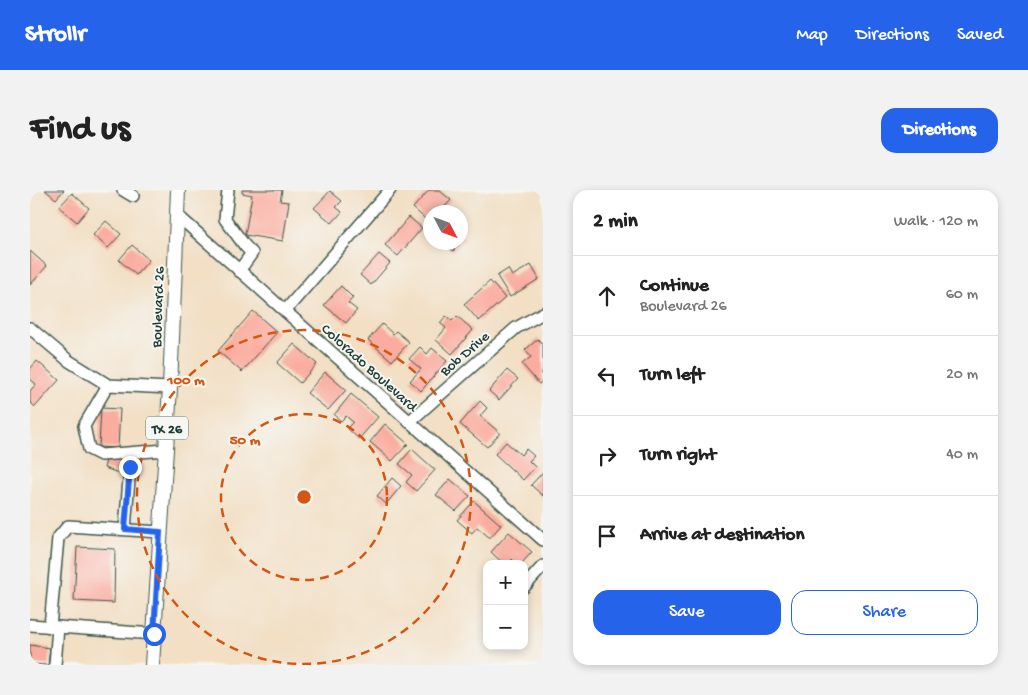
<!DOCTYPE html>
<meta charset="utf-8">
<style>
body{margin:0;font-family:"Gochi Hand",sans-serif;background:#f2f2f2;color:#222}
.controls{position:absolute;right:15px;bottom:15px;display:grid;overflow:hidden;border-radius:10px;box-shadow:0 2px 8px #0003}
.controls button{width:45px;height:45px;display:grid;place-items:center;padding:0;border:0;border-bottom:1px solid #e0e0e0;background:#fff;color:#222;font:25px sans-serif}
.compass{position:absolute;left:393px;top:15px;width:45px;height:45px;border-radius:50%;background:#fff;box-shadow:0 2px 8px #0003;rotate:131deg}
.stop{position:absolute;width:15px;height:15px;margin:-11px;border:4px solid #2563eb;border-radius:50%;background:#fff}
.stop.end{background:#2563eb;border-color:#fff;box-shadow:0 1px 5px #0008}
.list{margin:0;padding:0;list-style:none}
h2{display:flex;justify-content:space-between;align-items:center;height:65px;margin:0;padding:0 20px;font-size:21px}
h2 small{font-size:16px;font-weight:400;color:#767676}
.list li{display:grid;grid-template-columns:32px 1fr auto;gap:15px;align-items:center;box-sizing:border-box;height:80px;padding:0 20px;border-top:1px solid #e0e0e0}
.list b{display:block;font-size:19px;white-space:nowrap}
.list p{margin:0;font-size:16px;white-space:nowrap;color:#767676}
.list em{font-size:16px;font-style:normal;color:#767676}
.actions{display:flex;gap:10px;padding:15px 20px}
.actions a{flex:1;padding:11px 0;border:1px solid #2563eb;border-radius:15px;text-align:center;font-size:18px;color:#2563eb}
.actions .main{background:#2563eb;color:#fff}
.icon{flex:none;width:28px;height:28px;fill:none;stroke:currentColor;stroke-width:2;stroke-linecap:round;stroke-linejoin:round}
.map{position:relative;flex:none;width:513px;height:475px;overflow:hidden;border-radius:15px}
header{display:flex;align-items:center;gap:30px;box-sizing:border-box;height:70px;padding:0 25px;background:#2563eb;color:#fff}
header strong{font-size:24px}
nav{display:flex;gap:28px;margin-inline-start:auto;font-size:18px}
.intro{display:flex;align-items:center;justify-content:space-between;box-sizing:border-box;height:120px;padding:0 30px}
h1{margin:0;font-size:35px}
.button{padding:12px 22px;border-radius:15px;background:#2563eb;color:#fff;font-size:18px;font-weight:700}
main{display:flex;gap:30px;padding:0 30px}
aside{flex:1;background:#fff;border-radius:15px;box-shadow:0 2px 8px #0003}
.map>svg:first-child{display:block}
.building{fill:#faac9e}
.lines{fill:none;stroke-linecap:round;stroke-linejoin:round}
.minor-casing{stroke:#3f554a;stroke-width:14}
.major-casing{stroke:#3f554a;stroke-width:16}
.minor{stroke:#fff;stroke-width:11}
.major{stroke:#fff;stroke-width:14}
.route{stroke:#2563eb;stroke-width:6}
.ring{fill:none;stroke:#d45610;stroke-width:2.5;stroke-dasharray:9 6}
.labels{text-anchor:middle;stroke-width:4;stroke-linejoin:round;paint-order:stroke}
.shield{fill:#f6f6f2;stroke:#60746d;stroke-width:1}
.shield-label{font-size:14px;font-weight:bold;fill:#1f3d34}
.street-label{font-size:15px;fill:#1f3d34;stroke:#f6f6f2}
.centre{fill:#d45610;stroke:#f6f6f2;stroke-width:2.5}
.ring-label{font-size:15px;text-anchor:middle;font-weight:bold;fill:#d45610;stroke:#f6f6f2;stroke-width:4;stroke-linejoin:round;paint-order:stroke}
</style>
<header>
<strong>Strollr</strong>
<nav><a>Map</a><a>Directions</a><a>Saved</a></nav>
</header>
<div class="intro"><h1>Find us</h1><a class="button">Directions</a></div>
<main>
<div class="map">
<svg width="513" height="475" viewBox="0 0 513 475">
<rect width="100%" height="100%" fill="#f6f6f2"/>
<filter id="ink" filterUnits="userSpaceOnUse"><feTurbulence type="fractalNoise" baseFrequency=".02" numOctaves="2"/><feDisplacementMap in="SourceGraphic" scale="10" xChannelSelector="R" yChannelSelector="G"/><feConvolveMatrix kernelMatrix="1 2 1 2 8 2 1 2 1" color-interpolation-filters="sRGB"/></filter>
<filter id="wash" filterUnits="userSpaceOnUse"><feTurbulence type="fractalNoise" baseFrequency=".0096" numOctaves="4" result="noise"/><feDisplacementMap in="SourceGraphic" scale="20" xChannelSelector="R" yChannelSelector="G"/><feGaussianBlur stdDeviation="1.12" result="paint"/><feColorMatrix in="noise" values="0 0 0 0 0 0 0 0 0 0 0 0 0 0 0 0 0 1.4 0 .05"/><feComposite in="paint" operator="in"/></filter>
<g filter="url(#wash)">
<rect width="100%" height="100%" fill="#f2dfc4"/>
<g id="blocks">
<!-- building -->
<g class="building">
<polygon points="15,0 34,0 26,9"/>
<polygon points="212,0 252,0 250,11 259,12 253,51 215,45 222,5 212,3"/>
<polygon points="399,0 409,0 421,10 410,22 400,22 400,33 383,18"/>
<polygon points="300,1 312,11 306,17 312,22 302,33 284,18"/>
<polygon points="42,3 59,18 47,32 29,17"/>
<polygon points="379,27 392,38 368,66 355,55"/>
<polygon points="76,31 91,44 78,58 63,45"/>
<polygon points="430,44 435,48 423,61 413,52 430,52"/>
<polygon points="102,55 119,70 106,85 89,70"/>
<polygon points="0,61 17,76 0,95"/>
<polygon points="349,64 360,73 341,95 330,85"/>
<polygon points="501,75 509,89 480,107 467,86 478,79 482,86"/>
<polygon points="460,91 475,108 449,131 434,114"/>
<polygon points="311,96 323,108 318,113 327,120 316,133 294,115"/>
<polygon points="223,121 247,142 212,182 188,161"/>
<polygon points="416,126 422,131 427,126 443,140 422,164 406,150 416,138 410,133"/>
<polygon points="352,134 363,144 366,141 379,152 362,171 338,150"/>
<polygon points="508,149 513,155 513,181 512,182 513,191 509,194 492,174 501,167 495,160"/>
<polygon points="264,154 287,174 270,193 247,173"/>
<polygon points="390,157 397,164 402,158 417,171 391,201 380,191 391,179 379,169"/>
<polygon points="7,171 29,190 5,217 0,212 0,201 6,194 0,189 0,179"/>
<polygon points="477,180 488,189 469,210 459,201"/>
<polygon points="295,182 316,200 298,220 277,203"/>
<polygon points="321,204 348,227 329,249 317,238 323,232 316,226 311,231 304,225"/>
<polygon points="450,211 457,218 450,226 470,243 457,257 430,234"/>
<polygon points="71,218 90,219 88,258 69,257"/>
<polygon points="355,234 378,254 362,271 340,252"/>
<polygon points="476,252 491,265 496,259 504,266 499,271 505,277 493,290 465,264"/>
<polygon points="382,259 405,280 386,301 376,292 382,285 369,274"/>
<polygon points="77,266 93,271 89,283 74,278"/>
<polygon points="513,282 513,306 501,295"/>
<polygon points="362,288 371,296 356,314 347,306"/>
<polygon points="420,289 440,306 426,321 406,305"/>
<polygon points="444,311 471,335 460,348 447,337 442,343 427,330"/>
<polygon points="479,342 502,362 491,374 487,374 482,369 479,374 474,374 461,362"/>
<polygon points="47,357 85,359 84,413 44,411"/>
<polygon points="0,455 20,458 18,475 0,474"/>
</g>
</g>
</g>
<g filter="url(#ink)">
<use href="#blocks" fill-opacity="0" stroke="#3f554a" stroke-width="1"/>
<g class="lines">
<defs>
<g id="minor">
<polyline points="93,0 103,6"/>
<polyline points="198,0 195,29 215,56 222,63 209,81"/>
<polyline points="147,25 513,350"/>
<polyline points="255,121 360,0"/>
<polyline points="0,138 39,171 78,195 140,198"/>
<polyline points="78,195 54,236 59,259 71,265 136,260"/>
<polyline points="379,232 486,138 513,123"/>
<polyline points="95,339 100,277"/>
<polyline points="494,397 513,376"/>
<polyline points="0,435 124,444"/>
<polyline points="20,437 28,348 38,336 130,342"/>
<polyline points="25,475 28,437"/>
</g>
<polyline id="major" points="122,475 140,198 148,0"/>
</defs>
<!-- minor casing -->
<use href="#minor" class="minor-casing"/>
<!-- major casing -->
<use href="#major" class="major-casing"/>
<!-- minor -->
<use href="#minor" class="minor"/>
<!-- major -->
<use href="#major" class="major"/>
</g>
</g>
<g class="lines" filter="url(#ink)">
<!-- route -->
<polyline class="route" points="100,277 95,339 130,342 124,444"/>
</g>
<!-- distance rings -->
<g class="ring">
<circle cx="274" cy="307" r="83"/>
<circle cx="274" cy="307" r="167"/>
</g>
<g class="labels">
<!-- shield labels -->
<rect class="shield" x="116" y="226.5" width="42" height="23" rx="4"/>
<g class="shield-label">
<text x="137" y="243">TX 26</text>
</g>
<!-- street labels -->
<g class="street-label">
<text transform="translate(127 117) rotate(-88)" y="5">Boulevard 26</text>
<text transform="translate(434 163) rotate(-41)" y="5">Bob Drive</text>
<text transform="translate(340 177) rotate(42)" y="5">Colorado Boulevard</text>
</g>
</g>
<circle cx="274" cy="307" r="8" class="centre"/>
<g class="ring-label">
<text x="156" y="194">100 m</text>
<text x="215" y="254">50 m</text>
</g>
</svg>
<div class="controls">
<button>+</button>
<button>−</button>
</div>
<svg class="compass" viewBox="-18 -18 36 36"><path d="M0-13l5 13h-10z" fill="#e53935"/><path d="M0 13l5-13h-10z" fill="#767676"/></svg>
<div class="stop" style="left:124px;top:444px"></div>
<div class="stop end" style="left:100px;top:277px"></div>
</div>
<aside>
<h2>2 min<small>Walk · 120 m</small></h2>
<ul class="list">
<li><svg class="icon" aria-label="ahead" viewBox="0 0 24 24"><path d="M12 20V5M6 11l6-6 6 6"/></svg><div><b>Continue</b><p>Boulevard 26</p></div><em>60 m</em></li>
<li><svg class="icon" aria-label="left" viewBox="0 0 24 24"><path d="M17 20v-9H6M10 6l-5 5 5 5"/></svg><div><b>Turn left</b></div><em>20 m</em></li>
<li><svg class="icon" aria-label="right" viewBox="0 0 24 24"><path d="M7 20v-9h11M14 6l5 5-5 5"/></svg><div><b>Turn right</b></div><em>40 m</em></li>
<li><svg class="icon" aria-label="arrive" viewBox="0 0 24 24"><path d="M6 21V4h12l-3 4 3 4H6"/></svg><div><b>Arrive at destination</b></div></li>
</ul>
<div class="actions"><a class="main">Save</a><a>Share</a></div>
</aside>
</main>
